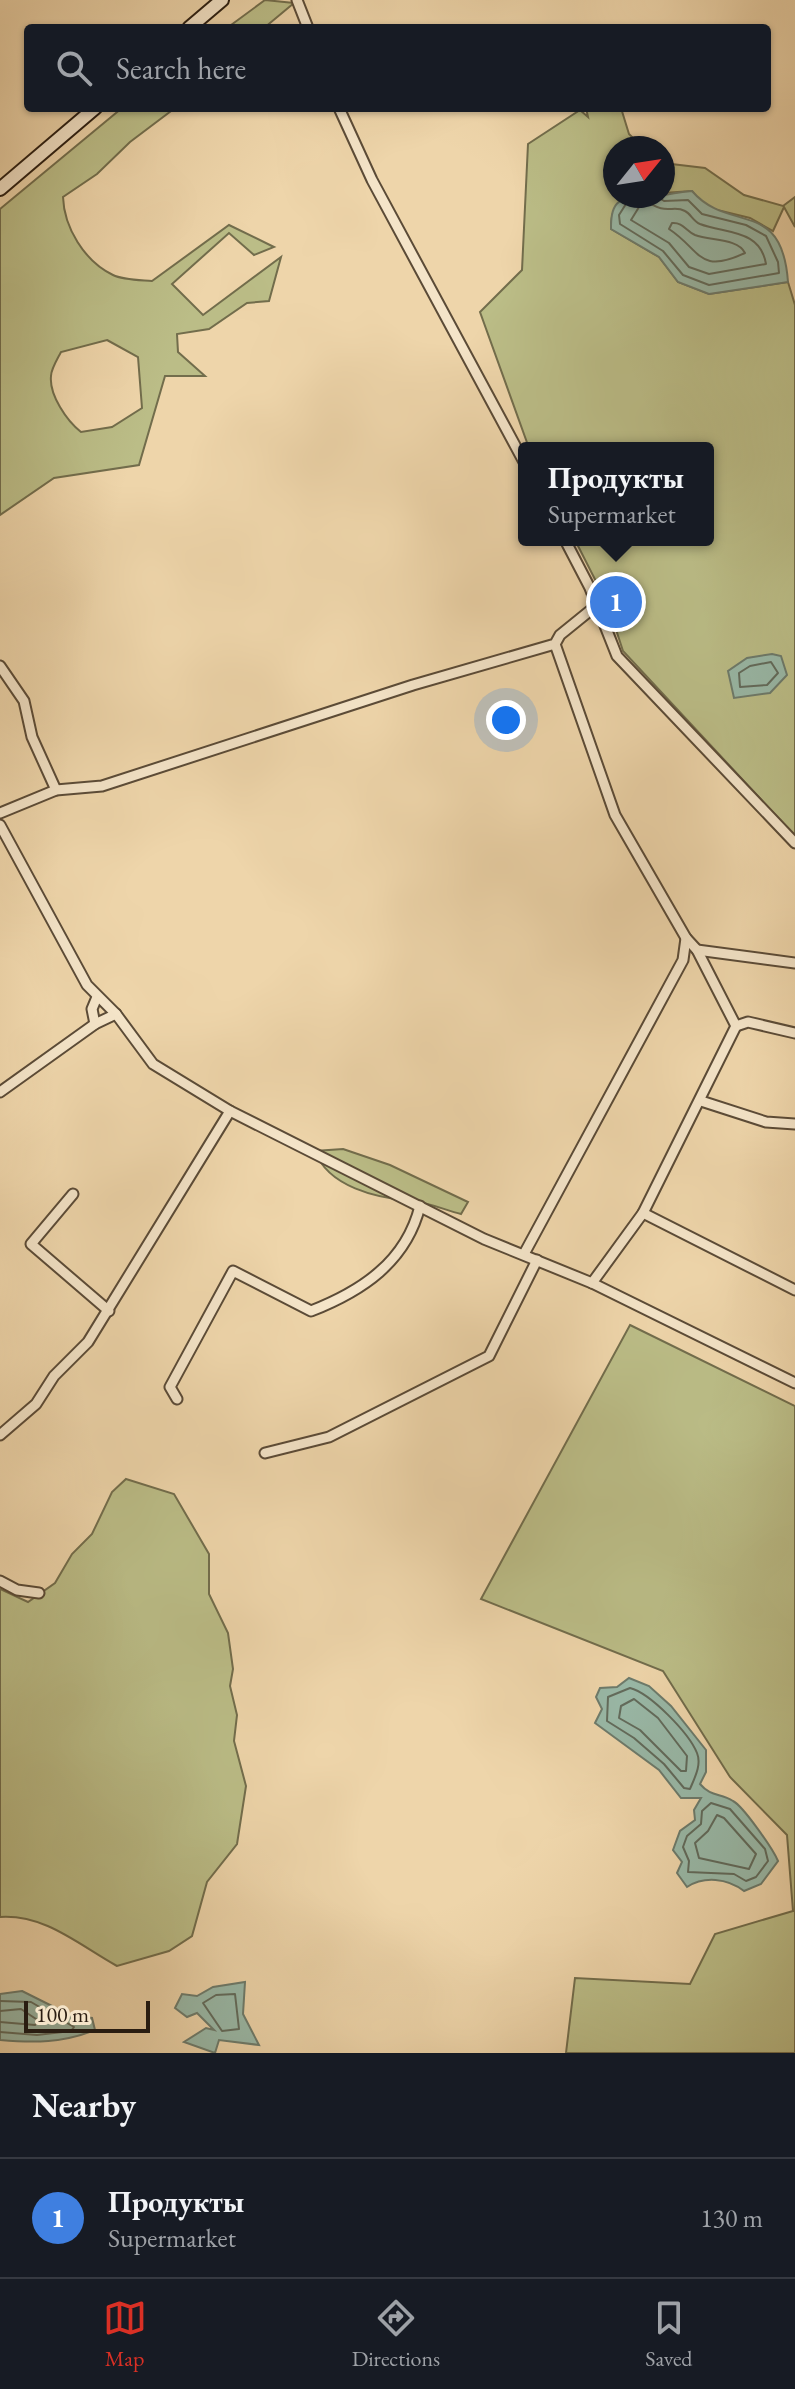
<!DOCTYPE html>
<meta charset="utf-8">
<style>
body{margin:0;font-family:"EB Garamond",serif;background:#20242c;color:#f1f3f6}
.compass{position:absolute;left:603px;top:136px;width:72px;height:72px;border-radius:50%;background:#171b24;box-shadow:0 2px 6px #0004;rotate:60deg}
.scale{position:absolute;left:24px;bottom:20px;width:126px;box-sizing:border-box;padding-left:8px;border:4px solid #2a1d11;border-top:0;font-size:22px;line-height:28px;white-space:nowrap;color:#2a1d11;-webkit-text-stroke:6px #f4e4c8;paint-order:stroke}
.you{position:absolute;left:506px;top:720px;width:28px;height:28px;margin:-20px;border:6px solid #fff;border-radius:50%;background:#1a73e8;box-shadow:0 0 0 12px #1a73e833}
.badge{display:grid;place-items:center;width:52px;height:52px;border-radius:50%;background:#d93025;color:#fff;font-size:26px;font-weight:700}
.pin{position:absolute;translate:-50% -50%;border:4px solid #fff;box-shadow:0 2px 8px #0006}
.popup{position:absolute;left:518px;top:442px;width:196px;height:104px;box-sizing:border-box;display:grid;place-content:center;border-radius:8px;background:#171b24;filter:drop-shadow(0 2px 6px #0005);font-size:26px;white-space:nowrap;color:#9ea1a6}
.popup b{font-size:30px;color:#f1f3f6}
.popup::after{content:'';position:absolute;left:50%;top:100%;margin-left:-16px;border:16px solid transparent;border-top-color:#171b24}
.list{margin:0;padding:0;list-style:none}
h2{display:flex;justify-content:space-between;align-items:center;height:104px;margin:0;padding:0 32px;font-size:34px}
h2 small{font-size:26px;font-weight:400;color:#9ea1a6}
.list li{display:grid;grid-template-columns:52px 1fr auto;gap:24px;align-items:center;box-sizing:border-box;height:120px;padding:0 32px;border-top:2px solid #363941}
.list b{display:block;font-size:30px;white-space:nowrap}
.list p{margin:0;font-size:26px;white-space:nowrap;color:#9ea1a6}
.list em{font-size:26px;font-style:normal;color:#9ea1a6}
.icon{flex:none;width:44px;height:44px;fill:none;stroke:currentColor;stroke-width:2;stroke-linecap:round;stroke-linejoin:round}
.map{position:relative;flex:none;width:795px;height:2053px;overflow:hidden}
.search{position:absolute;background:#171b24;box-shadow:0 2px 6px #0004;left:24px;right:24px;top:24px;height:88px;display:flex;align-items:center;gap:20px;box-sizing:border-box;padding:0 28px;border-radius:8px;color:#9ea1a6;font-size:30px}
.sheet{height:224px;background:#171b24}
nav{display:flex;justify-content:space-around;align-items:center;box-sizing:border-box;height:112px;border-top:2px solid #363941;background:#171b24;font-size:22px;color:#9ea1a6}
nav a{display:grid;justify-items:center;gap:4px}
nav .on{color:#d93025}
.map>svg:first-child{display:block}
.green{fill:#bbbd87;stroke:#726d4c;stroke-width:2;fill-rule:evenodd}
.water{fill:#99b9a8;stroke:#6d7b6c;stroke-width:2}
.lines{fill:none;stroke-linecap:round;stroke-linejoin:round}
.shore{stroke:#626b5c;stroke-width:2}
.street-casing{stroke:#5b4b37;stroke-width:13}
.secondary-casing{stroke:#2a1d11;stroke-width:16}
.street{stroke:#f4e4c8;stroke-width:9}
.secondary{stroke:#f4e4c8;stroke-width:12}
</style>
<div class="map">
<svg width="795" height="2053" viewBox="0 0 795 2053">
<rect width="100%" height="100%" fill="#eed5aa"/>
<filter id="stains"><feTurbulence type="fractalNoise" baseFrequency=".0025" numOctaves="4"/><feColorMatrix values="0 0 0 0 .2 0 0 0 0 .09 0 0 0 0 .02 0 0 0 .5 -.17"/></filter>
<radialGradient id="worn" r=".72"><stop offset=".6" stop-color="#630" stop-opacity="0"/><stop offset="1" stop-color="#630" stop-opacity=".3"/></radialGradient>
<!-- green -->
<g class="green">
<polygon points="265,0 294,3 264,28 227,28"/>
<path d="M 122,108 L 175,108 L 130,142 L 97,174 L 63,197 C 64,227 84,261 113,275 C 123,280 140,280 152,281 L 229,225 L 274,247 L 254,255 L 229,233 L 172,284 L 203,315 L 281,257 L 269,301 L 247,303 L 209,329 L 177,334 L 178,352 L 205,376 L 165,376 L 139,465 L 54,478 L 0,515 L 0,209 ZM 107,340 L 138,357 L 142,408 L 112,427 L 81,432 C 67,421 49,395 51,376 C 51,369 58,358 61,352 Z"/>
<path d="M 586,108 L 621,108 L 629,134 L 643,148 L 615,148 L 615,196 L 633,196 C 615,202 611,210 611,229 L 659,257 L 678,282 L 709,294 L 788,282 L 795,305 L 795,836 L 623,651 L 608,605 L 575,540 L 708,540 L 708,448 L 529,448 L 480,312 L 522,270 L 528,144 L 580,110 L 588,117 Z"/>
<polygon points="663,163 705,168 744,195 783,206 795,197 795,227 784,207 773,231 750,218 705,207 692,191 663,193"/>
<path d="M 343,1149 L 390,1165 L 468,1202 L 461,1214 C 445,1210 427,1202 411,1201 C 377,1198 328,1187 315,1151 Z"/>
<polygon points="630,1325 795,1406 795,2053 566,2053 575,1978 690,1984 715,1934 793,1911 787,1835 730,1777 663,1671 481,1599"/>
<path d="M 126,1479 L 174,1494 L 209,1554 L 209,1594 L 228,1633 L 233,1669 L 230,1686 L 237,1715 L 234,1741 L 246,1786 L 237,1844 L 207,1882 L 192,1936 L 169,1951 L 117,1966 C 79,1945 45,1914 0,1917 L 0,1589 L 28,1602 L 55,1583 L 72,1554 L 92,1534 L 112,1492 Z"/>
</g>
<!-- water -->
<g class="water">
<path d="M 692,191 C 729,234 782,197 788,282 L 709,294 L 678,282 L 659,257 L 611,229 C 610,185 636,204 661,196 C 668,194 681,192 692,191 Z"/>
<polygon points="772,654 781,656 787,675 770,693 734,698 728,671 747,658"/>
<path d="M 629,1678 L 649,1686 L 671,1706 L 706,1750 L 706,1772 L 700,1784 C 711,1797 720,1793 733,1801 C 743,1806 773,1849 778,1861 L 761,1884 L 744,1891 C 727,1878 704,1876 687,1887 L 677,1873 L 682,1862 L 673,1850 L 680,1831 L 695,1820 L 694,1810 L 701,1798 L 681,1798 L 659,1770 L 595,1723 L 602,1709 L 596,1697 L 600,1688 L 617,1687 Z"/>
<polygon points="245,1982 243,2014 259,2045 219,2040 215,2053 184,2042 206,2028 214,2030 197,2013 187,2017 175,2008 182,1994 197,1996 213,1987"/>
<path d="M 22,1991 L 70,2015 L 92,2018 L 95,2030 C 63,2043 34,2043 0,2040 L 0,1994 Z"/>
</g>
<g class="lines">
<!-- shore -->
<g class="shore">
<polyline points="631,196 619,215 620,224 663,251 683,275 709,285 779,273 778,262 766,236 746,225 702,214 688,200 664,201 656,196"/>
<path d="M 644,199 C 667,217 672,204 685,211 C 691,214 693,221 700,224 C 726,234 760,229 766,264 L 709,274 L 689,267 L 669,243 L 631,220 Z"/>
<path d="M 672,223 C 683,222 686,231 695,235 C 710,241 738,238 745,253 C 698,275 701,250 669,229 Z"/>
<polygon points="771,662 778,673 767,685 740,687 739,673 750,666"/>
<path d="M 630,1688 C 650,1693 689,1733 697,1753 C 702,1765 694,1779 690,1789 L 684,1788 L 664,1764 L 634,1738 L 607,1721 L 608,1697 Z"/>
<polygon points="634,1699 658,1718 687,1756 686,1771 681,1771 640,1730 619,1718 621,1706"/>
<polygon points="711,1803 730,1809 765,1849 768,1861 756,1877 746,1881 734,1874 688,1872 689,1861 683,1847 687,1836 701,1824 702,1811"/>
<polygon points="717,1815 724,1818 756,1854 749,1869 699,1858 695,1843 708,1831"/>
<polygon points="235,1994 239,2029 222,2031 203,2003 216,1995"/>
<polyline points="0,2001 31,2002 74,2027 71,2031 37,2035 0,2032"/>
<polyline points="0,2011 21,2009 39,2021 35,2025 0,2022"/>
</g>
<defs>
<g id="street">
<polyline points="297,0 308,28"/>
<polyline points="339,108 372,180 524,462"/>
<polyline points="565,540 590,588 617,656 795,843"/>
<polyline points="555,644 615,815 686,938 697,950 736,1026 643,1213 592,1283"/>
<polyline points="0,666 24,701 32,737 56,790"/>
<polyline points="0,813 56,790 102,786 413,685 555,644 560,635 597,605"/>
<polyline points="0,825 87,985 116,1014 153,1064 230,1111 484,1239 592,1283 795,1383"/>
<polyline points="697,950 795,963"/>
<polyline points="95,1024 92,1009 97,997"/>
<polyline points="736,1026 748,1022 795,1033"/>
<polyline points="0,1092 95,1024 116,1014"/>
<polyline points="701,1101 766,1122 795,1124"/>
<polyline points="73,1194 31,1244 109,1311"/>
<polyline points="643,1213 795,1290"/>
<polyline points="524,1254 683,960 686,938"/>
<path d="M 177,1399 L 170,1387 L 233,1271 L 311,1311 C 362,1291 406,1262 420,1206"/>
<polyline points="0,1435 36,1404 54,1376 88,1342 230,1111"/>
<polyline points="265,1453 329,1437 489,1356 537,1260"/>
<polyline points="0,1581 17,1590 39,1593"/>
</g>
<g id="secondary">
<polyline points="189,28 222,0"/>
<polyline points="0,189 95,108"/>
</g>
</defs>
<!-- street casing -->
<use href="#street" class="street-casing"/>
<!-- secondary casing -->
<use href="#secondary" class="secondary-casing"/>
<!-- street -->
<use href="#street" class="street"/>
<!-- secondary -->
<use href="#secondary" class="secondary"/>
</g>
<rect width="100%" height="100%" filter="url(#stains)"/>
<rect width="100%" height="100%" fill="url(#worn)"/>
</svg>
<svg class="compass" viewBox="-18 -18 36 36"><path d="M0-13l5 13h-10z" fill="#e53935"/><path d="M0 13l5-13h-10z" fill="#9ea1a6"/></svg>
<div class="scale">100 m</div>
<div class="you"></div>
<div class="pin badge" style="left:616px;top:602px;background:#3f7fe0">1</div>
<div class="popup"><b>Продукты</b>Supermarket</div>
<div class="search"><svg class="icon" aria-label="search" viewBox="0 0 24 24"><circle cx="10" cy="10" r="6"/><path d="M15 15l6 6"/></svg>Search here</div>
</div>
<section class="sheet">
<h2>Nearby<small></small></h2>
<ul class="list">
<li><span class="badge" style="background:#3f7fe0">1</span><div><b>Продукты</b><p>Supermarket</p></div><em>130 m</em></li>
</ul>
</section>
<nav>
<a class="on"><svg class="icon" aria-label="map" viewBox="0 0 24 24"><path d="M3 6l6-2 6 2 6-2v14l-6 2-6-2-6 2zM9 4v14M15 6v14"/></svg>Map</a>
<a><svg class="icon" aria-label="directions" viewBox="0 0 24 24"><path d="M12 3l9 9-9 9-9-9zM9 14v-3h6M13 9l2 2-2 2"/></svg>Directions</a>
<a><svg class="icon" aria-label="saved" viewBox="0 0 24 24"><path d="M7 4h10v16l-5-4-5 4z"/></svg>Saved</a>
</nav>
